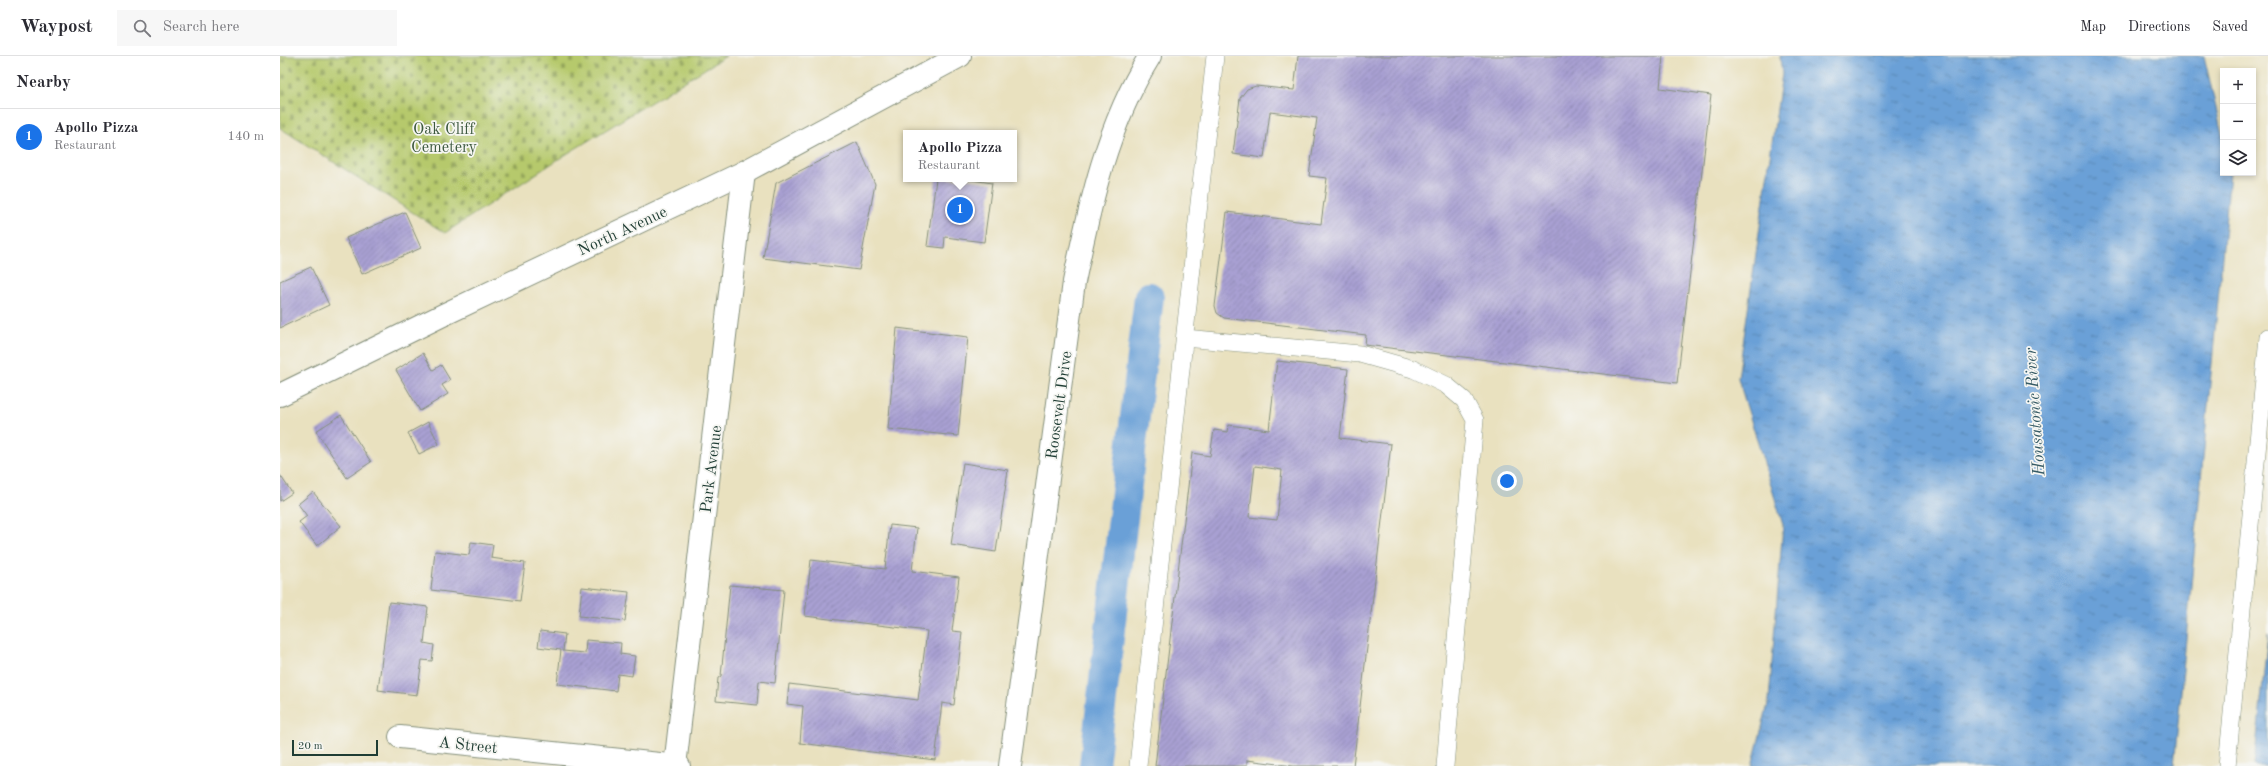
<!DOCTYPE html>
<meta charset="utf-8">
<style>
body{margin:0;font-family:"Old Standard TT",serif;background:#f7f7f7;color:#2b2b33}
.controls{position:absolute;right:12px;top:12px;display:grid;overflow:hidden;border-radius:0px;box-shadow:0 2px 6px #0003}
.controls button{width:36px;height:36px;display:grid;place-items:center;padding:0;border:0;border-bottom:1px solid #e1e1e2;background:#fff;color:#2b2b33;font:20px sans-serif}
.scale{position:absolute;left:12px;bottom:10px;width:86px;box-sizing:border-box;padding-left:4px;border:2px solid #1f3d34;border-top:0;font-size:11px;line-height:14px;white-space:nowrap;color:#1f3d34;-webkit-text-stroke:3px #f6f6f2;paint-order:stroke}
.you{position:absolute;left:1227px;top:425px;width:14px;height:14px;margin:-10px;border:3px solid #fff;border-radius:50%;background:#1a73e8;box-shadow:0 0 0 6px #1a73e833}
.badge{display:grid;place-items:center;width:26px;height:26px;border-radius:50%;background:#1a73e8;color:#fff;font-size:13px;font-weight:700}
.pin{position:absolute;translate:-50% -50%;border:2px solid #fff;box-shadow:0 1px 4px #0006}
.popup{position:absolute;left:623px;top:74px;width:114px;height:52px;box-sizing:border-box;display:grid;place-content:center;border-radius:0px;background:#fff;filter:drop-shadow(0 1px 3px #0005);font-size:13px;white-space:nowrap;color:#7c7c81}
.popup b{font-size:15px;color:#2b2b33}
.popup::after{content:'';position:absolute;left:50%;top:100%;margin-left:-8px;border:8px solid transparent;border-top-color:#fff}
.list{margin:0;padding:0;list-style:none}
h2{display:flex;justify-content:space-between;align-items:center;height:52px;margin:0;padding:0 16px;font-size:17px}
h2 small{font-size:13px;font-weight:400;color:#7c7c81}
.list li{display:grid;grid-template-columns:26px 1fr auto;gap:12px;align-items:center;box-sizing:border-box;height:56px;padding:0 16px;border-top:1px solid #e1e1e2}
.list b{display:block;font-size:15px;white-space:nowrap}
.list p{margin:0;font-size:13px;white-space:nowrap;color:#7c7c81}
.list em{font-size:13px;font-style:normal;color:#7c7c81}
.icon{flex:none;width:22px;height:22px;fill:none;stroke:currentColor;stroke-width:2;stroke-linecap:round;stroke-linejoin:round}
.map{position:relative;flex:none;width:1988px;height:710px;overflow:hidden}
header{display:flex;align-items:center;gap:24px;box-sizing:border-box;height:56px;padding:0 20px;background:#fff;border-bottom:1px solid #e1e1e2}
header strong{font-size:19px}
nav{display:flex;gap:22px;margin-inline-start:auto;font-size:14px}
.search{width:280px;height:36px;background:#f7f7f7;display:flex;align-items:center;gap:10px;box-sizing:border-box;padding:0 14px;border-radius:0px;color:#7c7c81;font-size:15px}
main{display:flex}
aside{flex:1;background:#fff}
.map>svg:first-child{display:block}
.cemetery{fill:url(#cemetery-stones);stroke:#6a8350}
.water{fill:url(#water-ripples);stroke:#446e86}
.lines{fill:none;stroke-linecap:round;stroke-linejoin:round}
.canal{stroke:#6aa0d7;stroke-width:30}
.building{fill:url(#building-hatch);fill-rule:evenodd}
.lane-casing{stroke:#848f7a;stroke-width:18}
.street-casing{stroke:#848f7a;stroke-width:24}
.primary-casing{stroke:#848f7a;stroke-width:24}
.lane{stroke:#fff;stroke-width:17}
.street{stroke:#fff;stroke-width:22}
.primary{stroke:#fff;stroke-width:22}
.labels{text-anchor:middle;stroke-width:3.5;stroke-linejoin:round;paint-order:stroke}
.park-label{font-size:16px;fill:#3d593f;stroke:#f6f6f2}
.street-label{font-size:16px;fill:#1f3d34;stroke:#f6f6f2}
.water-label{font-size:17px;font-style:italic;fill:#365b65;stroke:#f6f6f2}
</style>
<header>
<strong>Waypost</strong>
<div class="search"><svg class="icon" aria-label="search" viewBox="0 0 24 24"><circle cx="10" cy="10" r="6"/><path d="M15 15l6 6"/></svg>Search here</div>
<nav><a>Map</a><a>Directions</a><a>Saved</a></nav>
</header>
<main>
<aside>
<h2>Nearby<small></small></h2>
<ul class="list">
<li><span class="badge">1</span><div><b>Apollo Pizza</b><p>Restaurant</p></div><em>140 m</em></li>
</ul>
</aside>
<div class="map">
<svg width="1988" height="710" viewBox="0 0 1988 710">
<defs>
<pattern id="cemetery-stones" width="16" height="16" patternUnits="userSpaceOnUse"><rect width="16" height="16" fill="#b6c96c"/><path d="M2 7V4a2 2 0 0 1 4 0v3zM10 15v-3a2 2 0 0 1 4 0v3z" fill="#93a45a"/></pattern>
<pattern id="water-ripples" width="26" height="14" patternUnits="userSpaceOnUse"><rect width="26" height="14" fill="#6aa0d7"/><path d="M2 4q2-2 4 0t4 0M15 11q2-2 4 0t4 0" fill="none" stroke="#5784af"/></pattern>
<pattern id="building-hatch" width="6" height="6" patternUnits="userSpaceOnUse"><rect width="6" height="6" fill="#a9a0d3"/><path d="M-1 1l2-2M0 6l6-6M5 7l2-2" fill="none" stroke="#8984ac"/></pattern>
</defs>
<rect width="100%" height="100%" fill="#f6f6f2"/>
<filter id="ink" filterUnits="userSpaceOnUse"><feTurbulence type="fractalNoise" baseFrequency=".025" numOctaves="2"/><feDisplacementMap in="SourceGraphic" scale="8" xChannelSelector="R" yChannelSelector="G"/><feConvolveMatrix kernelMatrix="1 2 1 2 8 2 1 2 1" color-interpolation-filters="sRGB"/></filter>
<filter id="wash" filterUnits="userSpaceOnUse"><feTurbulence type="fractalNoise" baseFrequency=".012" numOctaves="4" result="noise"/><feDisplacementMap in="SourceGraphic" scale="16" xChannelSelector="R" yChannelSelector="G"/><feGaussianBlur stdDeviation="0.9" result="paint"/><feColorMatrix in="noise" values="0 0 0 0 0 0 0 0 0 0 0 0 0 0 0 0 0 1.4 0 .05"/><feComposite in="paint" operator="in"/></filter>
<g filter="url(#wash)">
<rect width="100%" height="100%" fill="#e9e1bf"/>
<!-- cemetery -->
<polygon class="cemetery" points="0,0 446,0 285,99 165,177 0,72"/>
<!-- water -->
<g class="water">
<polygon points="1500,0 1924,0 1943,82 1943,117 1950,117 1894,710 1472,710 1489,644 1503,469 1458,322 1502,18"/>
<polygon points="1988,577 1988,710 1974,710"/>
</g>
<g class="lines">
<!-- canal -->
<polyline class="canal" points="814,710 869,241"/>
</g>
<g id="blocks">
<!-- building -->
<g class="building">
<polygon points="1018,0 1383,0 1380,32 1431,39 1397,327 1085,289 1086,279 944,262 937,257 935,250 947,156 1041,168 1047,122 1029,120 1037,62 990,56 984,102 953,98 960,42 967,33 976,30 1014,34"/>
<polygon points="577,86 595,128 579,214 483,202 496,127"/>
<polygon points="656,123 685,123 712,127 704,186 665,181 664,192 647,190"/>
<polygon points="125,156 141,192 82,218 66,182"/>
<polygon points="31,211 49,249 0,272 0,225"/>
<polygon points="617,272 688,281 678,380 608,373"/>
<polygon points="143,297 153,314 161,309 170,324 162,329 168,338 140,355 116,314"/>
<path d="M 997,305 L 1068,313 L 1060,382 L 1111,388 L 1073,710 L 1014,710 L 967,704 L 967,710 L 875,710 L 912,397 L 930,400 L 934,374 L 948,376 L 949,369 L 989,374 ZM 975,410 L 1002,414 L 997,464 L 969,461 Z"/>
<polygon points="61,359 91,406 67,422 36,375"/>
<polygon points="148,366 159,388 139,398 128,377"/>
<polygon points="683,407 728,414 716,496 671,489"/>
<polygon points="0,419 12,437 0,445"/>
<polygon points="33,436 61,470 37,490 19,466 27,460 18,448"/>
<polygon points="610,469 637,472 632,515 679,521 672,575 682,576 674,649 662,647 655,704 520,687 523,650 507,648 509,628 638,644 647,575 525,560 531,504 605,513"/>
<polygon points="191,486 213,489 211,502 245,507 240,545 151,534 155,495 189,499"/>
<polygon points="450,529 504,534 495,627 479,625 477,649 436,645 438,622 441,620"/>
<polygon points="302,531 349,536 345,565 299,560"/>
<polygon points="109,546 148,551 144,587 154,589 152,605 142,604 137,639 98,634"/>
<polygon points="260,575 285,578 283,595 305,597 306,584 341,587 340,598 355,600 352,620 338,618 336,635 277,628 281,594 258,591"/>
</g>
</g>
</g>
<g filter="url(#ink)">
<use href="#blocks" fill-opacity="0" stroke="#848f7a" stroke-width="1"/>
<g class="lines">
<defs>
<g id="lane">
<polyline points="905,282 1080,298 1133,313 1166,329 1184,344 1195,364 1165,710"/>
<polyline points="858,710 935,0"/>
<polyline points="1947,710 1988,281"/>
</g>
<g id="street">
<polyline points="0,339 163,259 464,116 680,0"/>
<polyline points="120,681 399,710"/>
<polyline points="395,710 464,116"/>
</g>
<path id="primary" d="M 730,710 L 794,226 C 810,148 827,69 870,0"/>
</defs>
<!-- lane casing -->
<use href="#lane" class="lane-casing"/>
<!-- street casing -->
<use href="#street" class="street-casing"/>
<!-- primary casing -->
<use href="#primary" class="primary-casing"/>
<!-- lane -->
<use href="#lane" class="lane"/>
<!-- street -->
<use href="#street" class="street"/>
<!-- primary -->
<use href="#primary" class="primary"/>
</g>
</g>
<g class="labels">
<!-- park labels -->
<g class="park-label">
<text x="164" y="78">Oak Cliff<tspan x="164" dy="18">Cemetery</tspan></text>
</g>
<!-- street labels -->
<g class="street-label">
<text transform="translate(342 174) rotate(-25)" y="6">North Avenue</text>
<text transform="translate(778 349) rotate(-82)" y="6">Roosevelt Drive</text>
<text transform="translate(430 413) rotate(-83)" y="6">Park Avenue</text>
<text transform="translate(188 688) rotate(6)" y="6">A Street</text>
</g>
<!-- water labels -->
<g class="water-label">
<text transform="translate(1754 356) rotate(-94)" y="6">Housatonic River</text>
</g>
</g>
</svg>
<div class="controls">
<button>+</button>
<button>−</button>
<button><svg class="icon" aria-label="layers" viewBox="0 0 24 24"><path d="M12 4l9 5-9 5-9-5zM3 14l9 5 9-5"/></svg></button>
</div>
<div class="scale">20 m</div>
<div class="you"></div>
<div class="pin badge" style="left:680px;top:154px">1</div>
<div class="popup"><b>Apollo Pizza</b>Restaurant</div>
</div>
</main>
